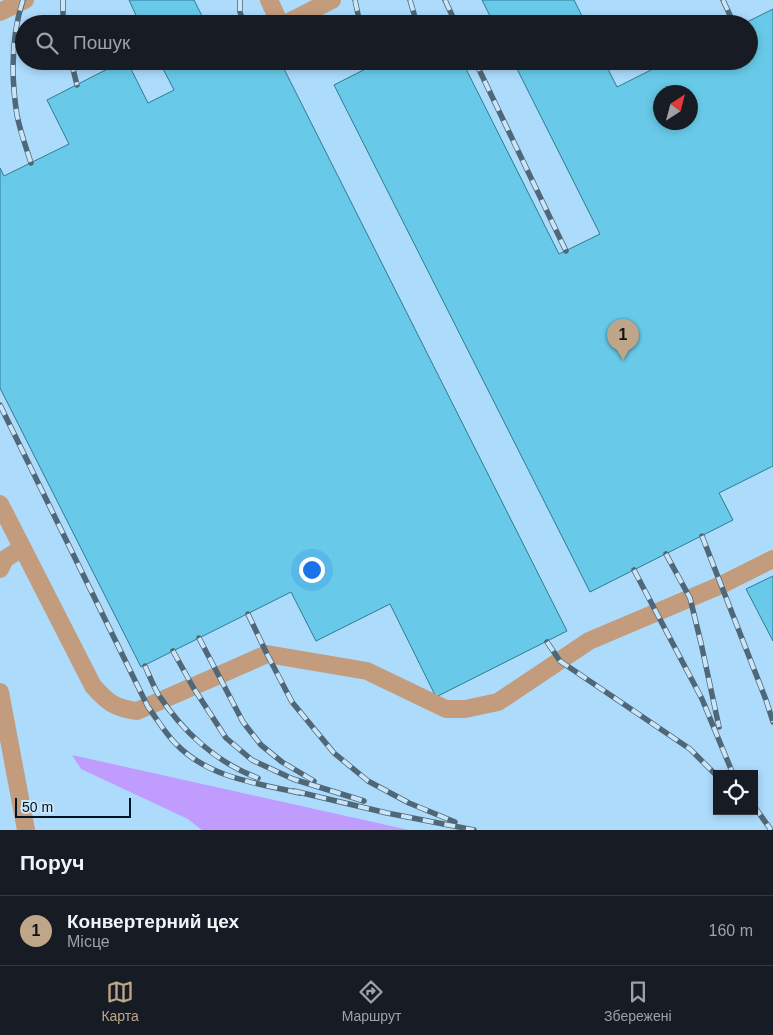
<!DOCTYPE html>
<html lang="uk">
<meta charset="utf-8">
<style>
body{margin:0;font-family:Arial,sans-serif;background:#20242c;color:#f1f3f6}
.controls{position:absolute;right:15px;bottom:15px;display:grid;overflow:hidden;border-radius:0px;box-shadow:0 2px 8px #0003}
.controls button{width:45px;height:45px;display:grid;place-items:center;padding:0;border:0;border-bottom:1px solid #363941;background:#171b24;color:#f1f3f6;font:25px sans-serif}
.compass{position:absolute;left:653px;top:85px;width:45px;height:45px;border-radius:50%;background:#171b24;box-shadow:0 2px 8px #0003;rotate:36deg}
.scale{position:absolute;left:15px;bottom:12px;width:116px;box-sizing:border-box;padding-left:5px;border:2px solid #001422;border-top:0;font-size:14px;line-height:18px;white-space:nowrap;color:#001422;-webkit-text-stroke:4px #c9e5f9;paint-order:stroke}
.you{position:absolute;left:311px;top:569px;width:18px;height:18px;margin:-12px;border:4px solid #fff;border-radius:50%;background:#1a73e8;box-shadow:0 0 0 8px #1a73e833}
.badge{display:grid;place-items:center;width:32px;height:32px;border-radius:50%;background:#c0a688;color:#111;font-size:16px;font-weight:700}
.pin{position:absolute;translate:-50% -41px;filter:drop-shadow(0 1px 2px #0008)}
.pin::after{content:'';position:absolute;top:26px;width:18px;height:15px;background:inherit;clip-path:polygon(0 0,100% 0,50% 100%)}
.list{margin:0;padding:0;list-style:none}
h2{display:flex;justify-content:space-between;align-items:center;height:65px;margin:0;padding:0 20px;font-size:21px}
h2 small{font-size:16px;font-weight:400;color:#9ea1a6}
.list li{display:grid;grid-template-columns:32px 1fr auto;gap:15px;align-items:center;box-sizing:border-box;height:70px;padding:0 20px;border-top:1px solid #363941}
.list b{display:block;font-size:19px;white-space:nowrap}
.list p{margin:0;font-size:16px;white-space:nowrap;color:#9ea1a6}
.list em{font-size:16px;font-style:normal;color:#9ea1a6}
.icon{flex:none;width:28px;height:28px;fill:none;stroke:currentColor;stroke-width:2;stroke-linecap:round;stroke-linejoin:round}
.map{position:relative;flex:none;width:773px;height:830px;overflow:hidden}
.search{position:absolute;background:#171b24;box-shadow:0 2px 8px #0003;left:15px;right:15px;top:15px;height:55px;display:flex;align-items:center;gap:12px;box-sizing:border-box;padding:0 18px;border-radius:28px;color:#9ea1a6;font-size:19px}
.sheet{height:135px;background:#171b24}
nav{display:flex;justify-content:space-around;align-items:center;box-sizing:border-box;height:70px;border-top:1px solid #363941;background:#171b24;font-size:14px;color:#9ea1a6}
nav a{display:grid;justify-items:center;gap:2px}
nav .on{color:#c0a688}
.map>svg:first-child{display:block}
.built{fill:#addbfc;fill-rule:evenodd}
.forest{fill:#bf9cfd}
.building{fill:#68cae8;stroke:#2f7b91;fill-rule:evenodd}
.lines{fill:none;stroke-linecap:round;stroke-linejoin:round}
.minor{stroke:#c39c7d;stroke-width:18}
.rail-casing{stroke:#506777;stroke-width:5.5}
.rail{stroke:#c9e5f9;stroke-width:4;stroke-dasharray:11;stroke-linecap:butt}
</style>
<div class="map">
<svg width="773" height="830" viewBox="0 0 773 830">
<rect width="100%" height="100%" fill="#c9e5f9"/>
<!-- built -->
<path class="built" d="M 0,0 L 773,0 L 773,830 L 0,830 ZM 24,24 L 749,24 L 749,61 L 24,61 ZM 660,92 L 690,92 L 690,122 L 660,122 ZM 717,774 L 754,774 L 754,811 L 717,811 Z"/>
<!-- forest -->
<polygon class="forest" points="72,755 409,830 202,830 188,819 81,769"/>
<!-- building -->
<g class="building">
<polygon points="129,0 194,0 206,24 140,24"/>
<polygon points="482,0 574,0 586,24 494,24"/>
<path d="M 773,9 L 773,466 L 719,493 L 733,520 L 590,592 L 334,85 L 381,61 L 462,61 L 559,254 L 600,234 L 513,61 L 604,61 L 617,87 L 669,61 L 749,61 L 749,24 L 743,24 ZM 660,92 L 690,92 L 690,122 L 660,122 Z"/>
<polygon points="123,61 127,61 148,103 174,90 159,61 280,61 567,631 436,697 390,604 316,641 291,592 141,667 0,388 0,168 4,176 69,144 47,100"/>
<polygon points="773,576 773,641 746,589"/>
</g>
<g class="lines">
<!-- minor -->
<g class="minor">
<polyline points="269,0 280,24"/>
<polyline points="0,12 25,0"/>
<polyline points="285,24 332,0"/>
<path d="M 0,504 L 93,686 C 108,703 115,708 137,711 L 267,654 L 367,671 L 446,709 L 465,709 L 498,702 L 589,641 L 721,585 L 773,559"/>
<polyline points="0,569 5,559 22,548"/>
<polyline points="0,692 26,830"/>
</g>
<defs>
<g id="rail">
<path d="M 23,0 C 11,37 11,77 17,115 C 20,131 26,147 31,163"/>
<polyline points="63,0 63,24"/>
<polyline points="240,0 240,12 244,24"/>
<polyline points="355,0 360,24"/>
<polyline points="410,0 417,24"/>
<polyline points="445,0 456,24"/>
<polyline points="723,0 734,24"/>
<polyline points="71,61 77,85"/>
<polyline points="372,61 374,65"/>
<polyline points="475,61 566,251"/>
<path d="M 0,405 L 148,707 C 157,719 165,733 176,744 C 209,778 256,783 300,793"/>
<polyline points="702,536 766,700 773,722"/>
<polyline points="666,554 690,598 701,643 719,727"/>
<polyline points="634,570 702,699 733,774"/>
<polyline points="248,614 267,654 292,702 334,753 368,781 409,803 455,822"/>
<polyline points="199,638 243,722 261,745 282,762 314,781"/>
<polyline points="547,642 560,661 690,749 717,776"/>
<polyline points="173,651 193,687 226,738 252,760 293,779 364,801"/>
<path d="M 145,666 C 149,675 153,685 158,694 C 182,731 217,763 258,778"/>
<polyline points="294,791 387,813 474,830"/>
<polyline points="754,806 771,830"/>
</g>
</defs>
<!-- rail casing -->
<use href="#rail" class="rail-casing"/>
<!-- rail -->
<use href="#rail" class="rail"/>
</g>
</svg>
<div class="controls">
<button><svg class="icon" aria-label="locate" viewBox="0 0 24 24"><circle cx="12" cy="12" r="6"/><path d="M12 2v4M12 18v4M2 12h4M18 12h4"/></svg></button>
</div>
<svg class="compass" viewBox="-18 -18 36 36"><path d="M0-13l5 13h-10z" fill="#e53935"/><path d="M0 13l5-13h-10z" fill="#9ea1a6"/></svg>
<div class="scale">50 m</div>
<div class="you"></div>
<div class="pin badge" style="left:623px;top:360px">1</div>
<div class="search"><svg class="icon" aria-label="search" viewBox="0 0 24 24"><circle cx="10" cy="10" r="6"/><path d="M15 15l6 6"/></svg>Пошук</div>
</div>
<section class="sheet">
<h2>Поруч<small></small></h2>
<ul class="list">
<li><span class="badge">1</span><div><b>Конвертерний цех</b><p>Місце</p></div><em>160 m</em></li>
</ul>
</section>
<nav>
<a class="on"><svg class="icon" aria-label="map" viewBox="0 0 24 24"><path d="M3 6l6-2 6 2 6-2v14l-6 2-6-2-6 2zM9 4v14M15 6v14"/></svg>Карта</a>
<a><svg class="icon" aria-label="directions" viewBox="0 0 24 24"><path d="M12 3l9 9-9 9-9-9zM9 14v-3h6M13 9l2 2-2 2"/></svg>Маршрут</a>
<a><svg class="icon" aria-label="saved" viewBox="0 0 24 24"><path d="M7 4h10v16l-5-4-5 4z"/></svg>Збережені</a>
</nav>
